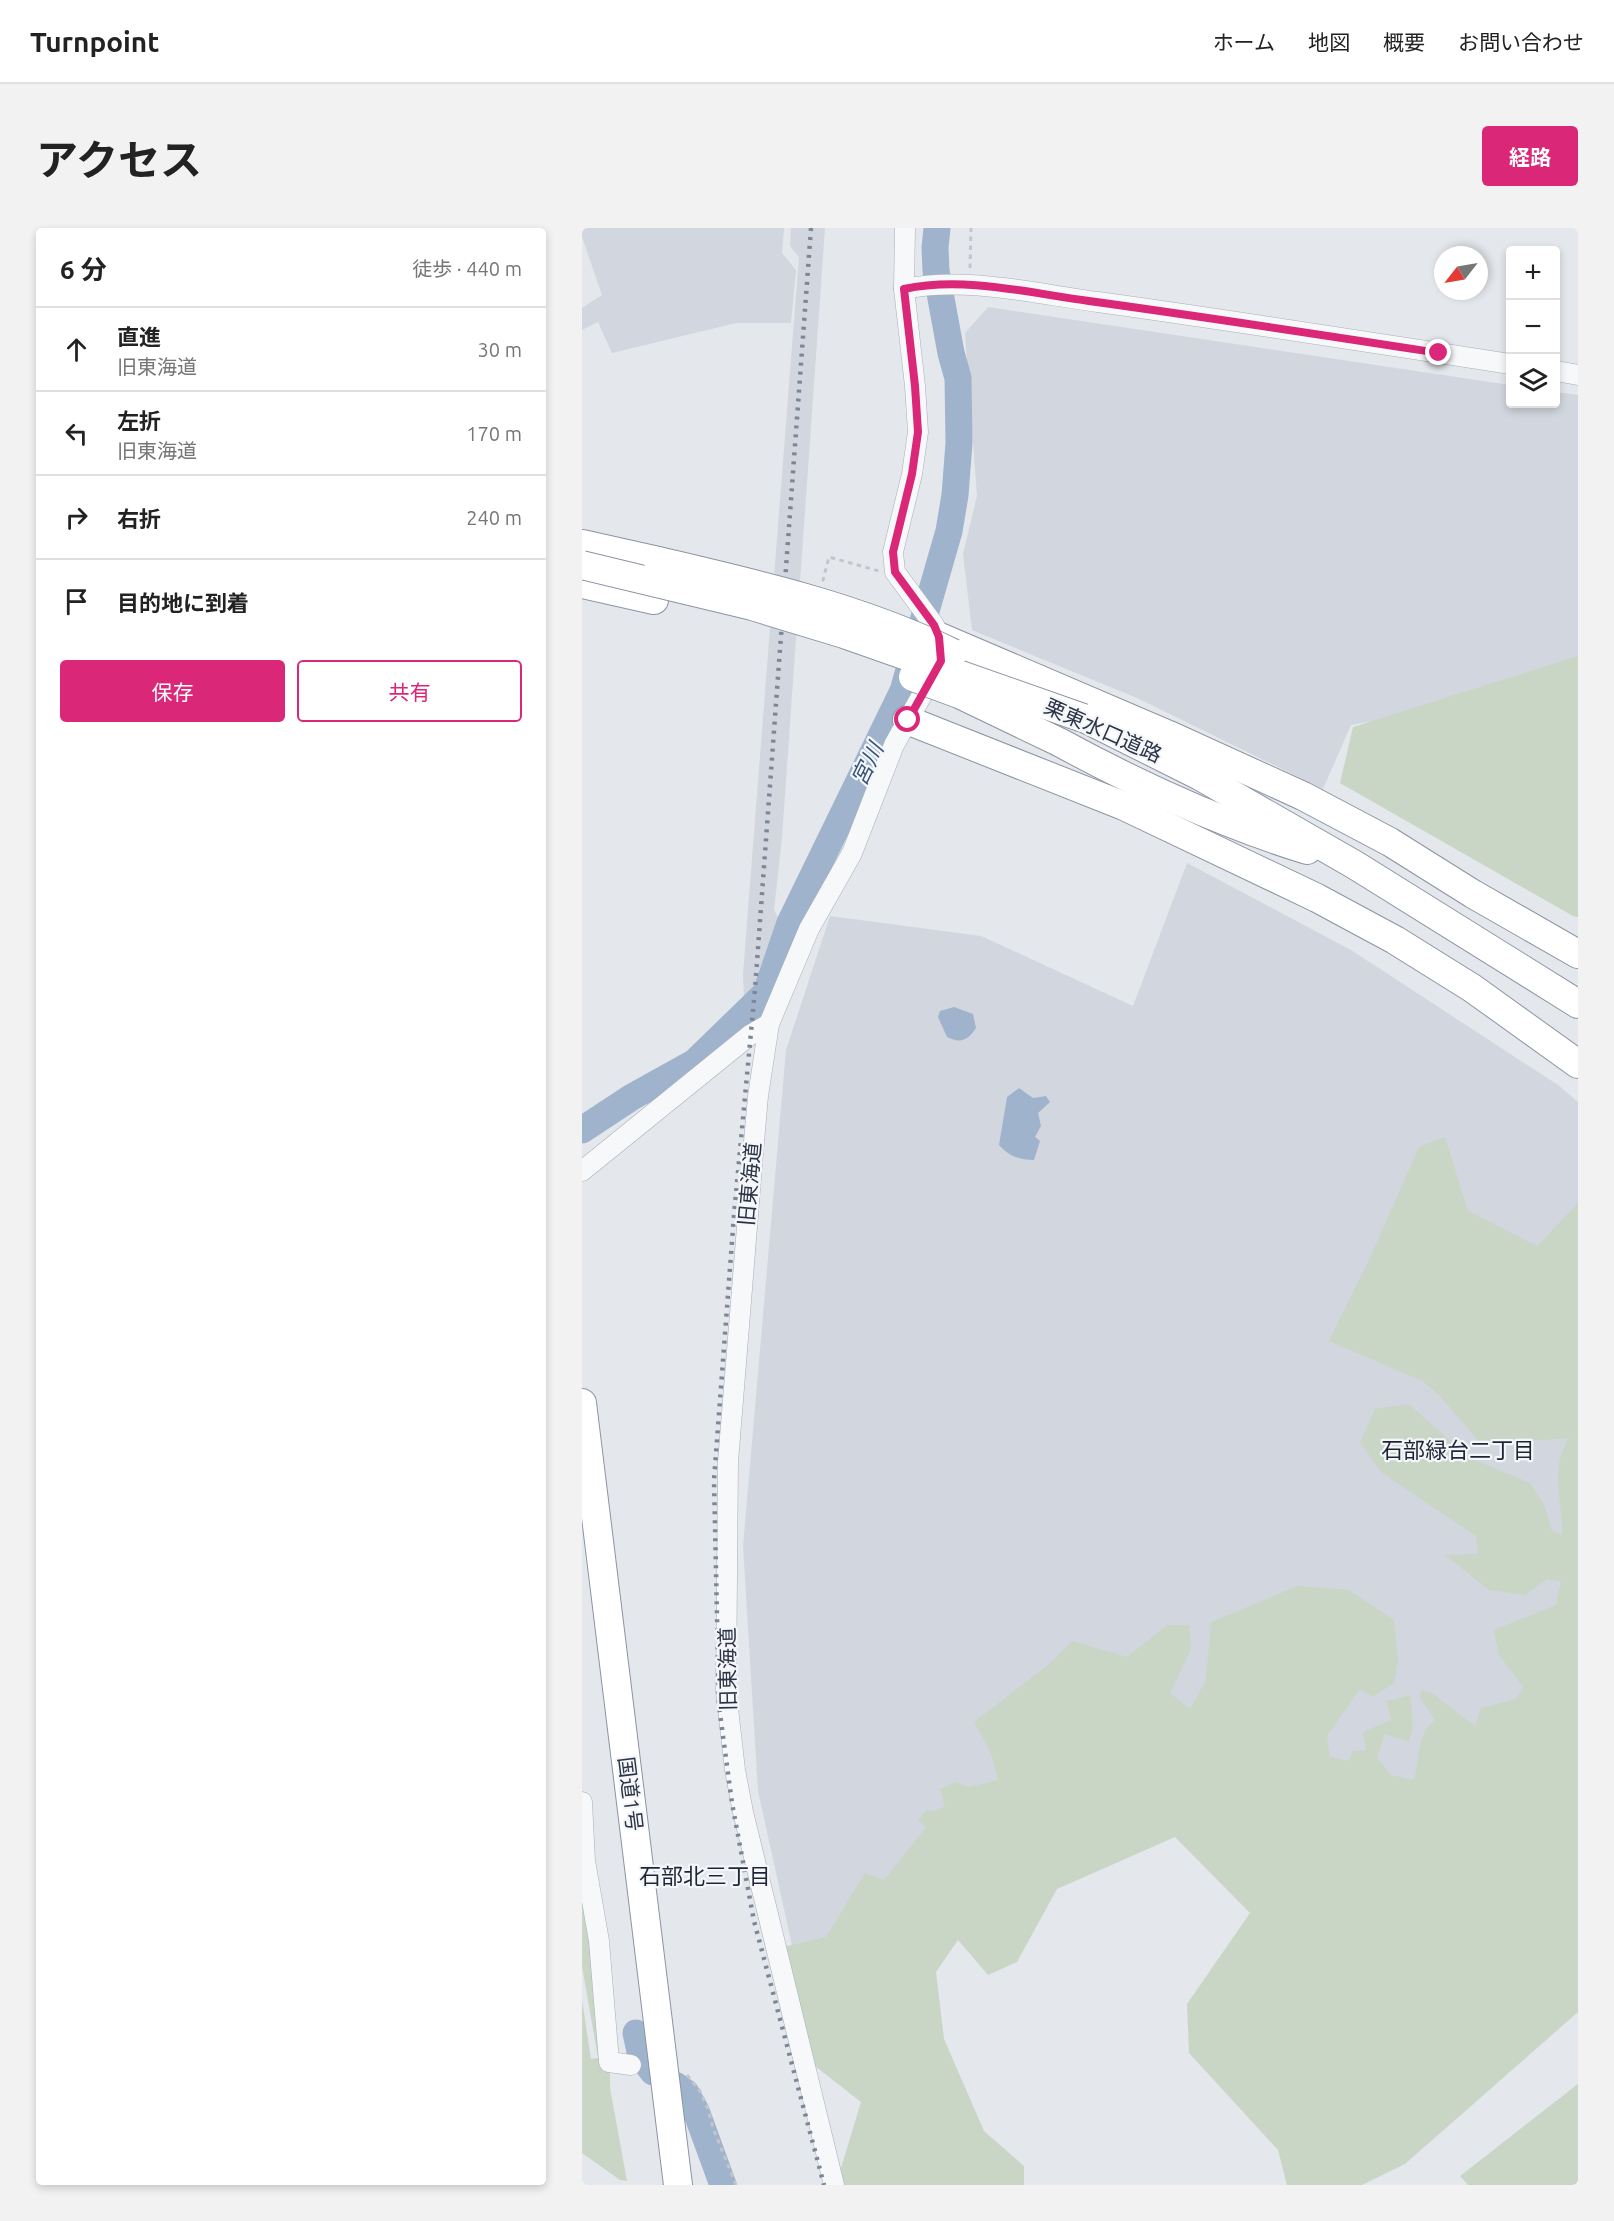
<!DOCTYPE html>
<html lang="ja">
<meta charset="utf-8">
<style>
body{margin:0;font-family:Ubuntu,"Noto Sans JP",sans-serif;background:#f2f2f2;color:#222}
.controls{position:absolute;right:18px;top:18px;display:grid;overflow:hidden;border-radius:6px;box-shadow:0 3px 9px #0003}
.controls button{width:54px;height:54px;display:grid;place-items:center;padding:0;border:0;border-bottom:2px solid #e0e0e0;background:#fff;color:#222;font:30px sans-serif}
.compass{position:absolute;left:852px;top:18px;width:54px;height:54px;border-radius:50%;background:#fff;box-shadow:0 3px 9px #0003;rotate:239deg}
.stop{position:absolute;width:18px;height:18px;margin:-14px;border:4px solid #db2777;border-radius:50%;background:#fff}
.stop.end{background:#db2777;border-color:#fff;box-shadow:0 2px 6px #0008}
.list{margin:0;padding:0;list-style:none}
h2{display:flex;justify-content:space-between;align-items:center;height:78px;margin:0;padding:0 24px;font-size:26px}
h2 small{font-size:20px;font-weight:400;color:#767676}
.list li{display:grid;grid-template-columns:39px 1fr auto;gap:18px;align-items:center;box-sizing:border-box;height:84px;padding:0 24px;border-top:2px solid #e0e0e0}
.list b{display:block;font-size:22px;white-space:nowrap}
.list p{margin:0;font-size:20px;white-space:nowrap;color:#767676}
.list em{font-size:20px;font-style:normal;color:#767676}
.actions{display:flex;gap:12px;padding:18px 24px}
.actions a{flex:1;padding:14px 0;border:2px solid #db2777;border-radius:6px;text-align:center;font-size:21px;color:#db2777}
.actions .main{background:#db2777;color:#fff}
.icon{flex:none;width:33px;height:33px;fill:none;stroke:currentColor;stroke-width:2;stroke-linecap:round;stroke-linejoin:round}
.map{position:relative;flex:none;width:996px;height:1957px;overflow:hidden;border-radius:6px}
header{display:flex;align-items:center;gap:36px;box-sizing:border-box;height:84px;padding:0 30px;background:#fff;border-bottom:2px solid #e0e0e0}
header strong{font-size:28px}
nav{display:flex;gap:33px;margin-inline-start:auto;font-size:21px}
.intro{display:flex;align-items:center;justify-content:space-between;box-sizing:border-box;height:144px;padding:0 36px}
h1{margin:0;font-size:42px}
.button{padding:15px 27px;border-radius:6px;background:#db2777;color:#fff;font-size:21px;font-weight:700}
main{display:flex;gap:36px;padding:0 36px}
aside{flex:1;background:#fff;border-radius:6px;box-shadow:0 3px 9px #0003}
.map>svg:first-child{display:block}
.built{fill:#d2d6de}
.green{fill:#c9d6c5}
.water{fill:#9fb4cc}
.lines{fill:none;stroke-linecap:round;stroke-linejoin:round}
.river{stroke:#9fb4cc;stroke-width:27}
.minor-casing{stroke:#a9aeb7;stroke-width:21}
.highway-casing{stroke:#8b94a3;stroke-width:30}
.path{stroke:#c2c5cb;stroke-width:3;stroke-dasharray:4.5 4.5;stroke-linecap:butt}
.minor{stroke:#f7f8fa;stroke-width:20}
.highway{stroke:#fff;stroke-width:28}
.rail{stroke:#7d8696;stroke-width:4.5;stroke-dasharray:3 6;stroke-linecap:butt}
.highway-bridge-casing{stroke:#8b94a3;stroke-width:30;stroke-linecap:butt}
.highway-bridge{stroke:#fff;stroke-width:28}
.route{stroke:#db2777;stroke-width:8}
.labels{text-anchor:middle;stroke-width:4.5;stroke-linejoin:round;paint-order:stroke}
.street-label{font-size:21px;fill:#2b3445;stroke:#f4f6f9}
.water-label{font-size:22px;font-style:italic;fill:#34527a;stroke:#f4f6f9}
.neighbourhood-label{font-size:22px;fill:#1d2536;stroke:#f4f6f9}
</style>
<header>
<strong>Turnpoint</strong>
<nav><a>ホーム</a><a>地図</a><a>概要</a><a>お問い合わせ</a></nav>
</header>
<div class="intro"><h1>アクセス</h1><a class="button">経路</a></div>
<main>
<aside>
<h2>6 分<small>徒歩 · 440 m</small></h2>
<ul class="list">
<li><svg class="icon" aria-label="ahead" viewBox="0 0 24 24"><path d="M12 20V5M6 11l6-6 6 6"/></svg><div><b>直進</b><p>旧東海道</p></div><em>30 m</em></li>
<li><svg class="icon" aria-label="left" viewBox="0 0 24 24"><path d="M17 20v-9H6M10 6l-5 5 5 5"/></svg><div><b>左折</b><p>旧東海道</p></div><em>170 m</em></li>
<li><svg class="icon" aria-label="right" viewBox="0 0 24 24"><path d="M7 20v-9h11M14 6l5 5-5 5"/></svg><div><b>右折</b></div><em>240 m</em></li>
<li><svg class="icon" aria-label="arrive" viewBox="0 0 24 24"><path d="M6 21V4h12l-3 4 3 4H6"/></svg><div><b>目的地に到着</b></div></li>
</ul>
<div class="actions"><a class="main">保存</a><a>共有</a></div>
</aside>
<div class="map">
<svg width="996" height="1957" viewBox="0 0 996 1957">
<rect width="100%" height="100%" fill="#e4e7ec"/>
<!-- built -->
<g class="built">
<polygon points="0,0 202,0 200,25 214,42 209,95 154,95 30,125 16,94 0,102 0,80 20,67 0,9"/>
<polygon points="209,0 243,0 200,609 192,682 199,695 180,758 162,769 161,746 217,29 208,18"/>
<polygon points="406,79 928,157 928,176 974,176 974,164 996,167 996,436 951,463 769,497 741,561 555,470 390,402 381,326 395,268 383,105"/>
<polygon points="605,635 769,722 976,857 996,874 996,1614 517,1523 213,1731 176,1563 161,1318 204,822 248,688 399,708 551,778"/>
</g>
<!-- green -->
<g class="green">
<polygon points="996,428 996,689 991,688 758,555 771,499"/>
<path d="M 863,909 L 886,983 L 955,1018 L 996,975 L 996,1784 L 823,1936 L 780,1957 L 705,1957 L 696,1922 L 607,1825 L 605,1776 L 668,1685 L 593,1609 L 475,1661 L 435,1734 L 406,1747 L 376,1712 L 354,1744 L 362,1811 L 402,1903 L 442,1938 L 442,1957 L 258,1957 L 256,1950 L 279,1874 L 224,1831 L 197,1720 L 244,1709 L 283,1645 L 302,1652 L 344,1599 L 336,1592 L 345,1582 L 354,1583 L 363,1578 L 358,1561 L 373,1554 L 387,1559 L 416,1552 L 409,1525 L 392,1494 L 471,1433 L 490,1413 L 545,1429 L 585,1397 L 607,1397 L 609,1421 L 588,1465 L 608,1481 L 624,1452 L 629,1394 L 716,1358 L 767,1362 L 812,1392 L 816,1433 L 812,1455 L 791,1469 L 778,1461 L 745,1508 L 748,1529 L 767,1533 L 770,1523 L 784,1522 L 781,1504 L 809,1492 L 805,1473 L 828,1467 L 831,1498 L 827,1514 L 803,1506 L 795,1530 L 809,1547 L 832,1552 C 838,1532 834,1506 853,1492 L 838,1470 L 839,1463 L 850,1465 L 893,1498 L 899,1480 L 934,1471 L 941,1459 L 917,1427 L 912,1402 L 974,1377 L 979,1353 L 965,1351 L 943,1367 L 907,1362 L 863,1327 L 896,1326 L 894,1308 L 799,1244 L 778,1214 L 793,1181 L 827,1176 L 886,1229 L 948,1255 L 962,1276 L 970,1303 L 980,1307 C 981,1274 967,1240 987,1210 L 900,1217 L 857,1167 L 840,1153 L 747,1113 L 787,1032 L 837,919 Z"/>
<polygon points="0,1653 28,1841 28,1860 45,1953 38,1952 0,1925 0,1772 9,1831 16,1830 0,1738"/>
<polygon points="996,1856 996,1957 886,1957 878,1948"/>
</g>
<!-- water -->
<g class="water">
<path d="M 372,779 L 391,786 L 394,800 C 386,812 379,816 365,809 L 356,789 L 358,783 Z"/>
<path d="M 437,860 L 451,870 L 464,868 L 468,874 L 456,885 L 459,898 L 453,909 L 458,913 L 452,932 C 436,931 428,929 417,917 L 425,869 Z"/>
<polygon points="5,885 13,899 0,911 0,886"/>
</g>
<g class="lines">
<!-- river -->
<g class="river">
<polyline points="0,902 50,869 113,834 184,765 208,695 321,463 367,303 373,267 377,215 376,150 369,125 354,43 353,20 355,0"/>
<polyline points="54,1805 59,1828 71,1844"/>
<polyline points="93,1857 104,1865 114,1883 141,1957"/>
</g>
<defs>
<g id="minor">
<path d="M 322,61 C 382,48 455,66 516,74 C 654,93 791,115 928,136"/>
<polyline points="974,143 996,147"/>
<polyline points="0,943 168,807 187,796"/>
<polyline points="0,1574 3,1633 17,1713 27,1834 49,1837"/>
<polyline points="252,1957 161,1584 153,1542 144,1463 146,1234 170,937 176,868 187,796 227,701 270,625 312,517 359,433 358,409 352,397 313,344 311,324 330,246 336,204 333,158 322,61 323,0"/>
</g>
<g id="highway">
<polyline points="0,316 76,333"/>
<polyline points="0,356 72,372"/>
<polyline points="358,409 587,507 721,568 808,614 891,666 996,726"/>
<polyline points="502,490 618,548 773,637 996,776"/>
<polyline points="325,492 542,578 735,670 813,712 890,760 996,836"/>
<path d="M 477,514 C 556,557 638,595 725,622"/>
<polyline points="0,1175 96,1957"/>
</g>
</defs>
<!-- minor casing -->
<use href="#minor" class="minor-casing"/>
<!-- highway casing -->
<use href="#highway" class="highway-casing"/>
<!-- path -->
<g class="path">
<polyline points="388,40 389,0"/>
<polyline points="242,353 241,352 247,329 297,343"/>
<polyline points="105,1847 118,1863 126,1881 131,1900 154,1957"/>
</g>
<!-- minor -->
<use href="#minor" class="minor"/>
<!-- highway -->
<use href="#highway" class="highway"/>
<!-- rail -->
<polyline class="rail" points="229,0 173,761 152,987 132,1252 137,1478 150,1575 172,1693 242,1957"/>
<defs>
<g id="highway-bridge">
<path d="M 76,333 C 175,356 279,380 371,425"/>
<polyline points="0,337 170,378 262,406 501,490"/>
<polyline points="331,449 377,466 477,514"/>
</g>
</defs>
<!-- highway-bridge casing -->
<use href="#highway-bridge" class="highway-bridge-casing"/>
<!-- highway-bridge -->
<use href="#highway-bridge" class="highway-bridge"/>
</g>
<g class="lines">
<!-- route -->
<path class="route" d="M 326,492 L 359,433 L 357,409 L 352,397 L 313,344 L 311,324 L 330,246 L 336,204 L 333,158 L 322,61 C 382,48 447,65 507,73 C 624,89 740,107 857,125"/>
</g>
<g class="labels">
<!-- street labels -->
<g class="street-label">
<text transform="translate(521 503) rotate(24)" y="7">栗東水口道路</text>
<text transform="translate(168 956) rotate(-85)" y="7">旧東海道</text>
<text transform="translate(146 1441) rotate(-91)" y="7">旧東海道</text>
<text transform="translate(48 1566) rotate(83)" y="7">国道1号</text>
</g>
<!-- water labels -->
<g class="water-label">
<text transform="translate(285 536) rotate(-64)" y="8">宮川</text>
</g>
<!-- neighbourhood labels -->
<g class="neighbourhood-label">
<text x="876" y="1230">石部緑台二丁目</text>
<text x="123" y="1656">石部北三丁目</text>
</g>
</g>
</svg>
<div class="controls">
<button>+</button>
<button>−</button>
<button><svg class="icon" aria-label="layers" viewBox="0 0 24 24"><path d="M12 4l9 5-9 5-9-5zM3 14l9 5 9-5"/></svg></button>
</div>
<svg class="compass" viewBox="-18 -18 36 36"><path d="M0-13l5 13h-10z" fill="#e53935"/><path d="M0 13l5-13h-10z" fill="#767676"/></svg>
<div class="stop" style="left:326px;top:492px"></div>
<div class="stop end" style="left:857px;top:125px"></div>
</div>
</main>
